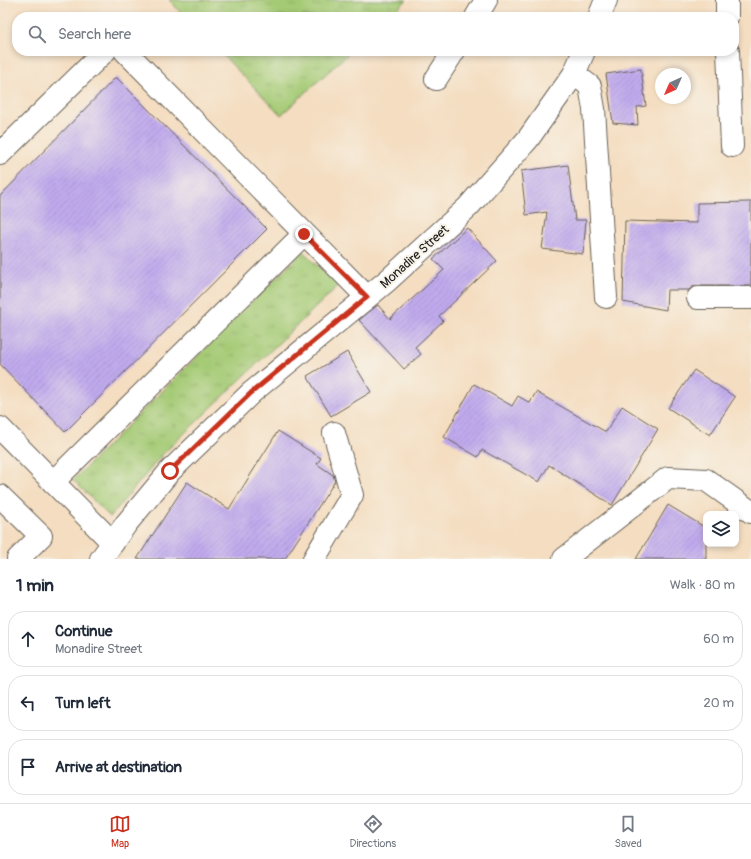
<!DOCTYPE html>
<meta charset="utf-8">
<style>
body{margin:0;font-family:Pangolin,sans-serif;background:#f2f2f3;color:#1f2937}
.controls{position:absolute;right:12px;bottom:12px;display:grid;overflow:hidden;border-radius:8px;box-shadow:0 2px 6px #0003}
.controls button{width:36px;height:36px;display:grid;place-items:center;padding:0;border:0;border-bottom:1px solid #e0e1e3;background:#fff;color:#1f2937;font:20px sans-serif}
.compass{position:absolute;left:655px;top:68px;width:36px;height:36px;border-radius:50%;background:#fff;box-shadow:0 2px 6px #0003;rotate:225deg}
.stop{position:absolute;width:12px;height:12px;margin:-9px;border:3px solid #c8321e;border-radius:50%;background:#fff}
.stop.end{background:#c8321e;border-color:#fff;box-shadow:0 1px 4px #0008}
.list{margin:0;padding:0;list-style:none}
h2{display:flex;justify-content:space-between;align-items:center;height:52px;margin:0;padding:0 16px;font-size:17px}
h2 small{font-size:13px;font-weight:400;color:#747a83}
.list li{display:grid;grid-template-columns:26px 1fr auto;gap:12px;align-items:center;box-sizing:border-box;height:56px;margin:0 8px 8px;padding:0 8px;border:1px solid #e0e1e3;border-radius:16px}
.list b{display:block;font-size:15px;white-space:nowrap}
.list p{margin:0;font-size:13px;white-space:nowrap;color:#747a83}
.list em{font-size:13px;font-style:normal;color:#747a83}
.icon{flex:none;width:22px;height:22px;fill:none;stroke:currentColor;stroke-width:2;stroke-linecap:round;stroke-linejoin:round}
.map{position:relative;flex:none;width:751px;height:559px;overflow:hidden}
.search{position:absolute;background:#fff;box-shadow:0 2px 6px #0003;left:12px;right:12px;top:12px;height:44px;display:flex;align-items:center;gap:10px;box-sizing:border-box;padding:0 14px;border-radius:16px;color:#747a83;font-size:15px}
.sheet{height:244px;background:#fff}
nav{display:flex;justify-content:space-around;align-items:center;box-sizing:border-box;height:56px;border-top:1px solid #e0e1e3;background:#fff;font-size:11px;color:#747a83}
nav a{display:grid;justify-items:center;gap:2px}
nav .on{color:#c8321e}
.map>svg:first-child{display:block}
.grass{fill:url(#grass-tufts);stroke:#607348}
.building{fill:url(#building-hatch)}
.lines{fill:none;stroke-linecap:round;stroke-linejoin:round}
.minor-casing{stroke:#686055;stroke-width:24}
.minor{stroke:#fff;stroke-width:22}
.route{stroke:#c8321e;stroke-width:5}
.labels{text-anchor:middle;stroke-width:4;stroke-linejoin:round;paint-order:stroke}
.street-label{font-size:13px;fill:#1c1c1c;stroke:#f7f3e8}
</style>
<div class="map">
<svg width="751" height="559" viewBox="0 0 751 559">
<defs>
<pattern id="grass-tufts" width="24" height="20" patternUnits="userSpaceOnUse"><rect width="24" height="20" fill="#a4ca74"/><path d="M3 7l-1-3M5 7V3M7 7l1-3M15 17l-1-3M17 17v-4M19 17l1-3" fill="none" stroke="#8dad64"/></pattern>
<pattern id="building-hatch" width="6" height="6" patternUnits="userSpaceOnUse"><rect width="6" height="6" fill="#c0aaed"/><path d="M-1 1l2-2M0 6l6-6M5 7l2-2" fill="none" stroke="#a492cb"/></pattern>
</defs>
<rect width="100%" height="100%" fill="#f7f3e8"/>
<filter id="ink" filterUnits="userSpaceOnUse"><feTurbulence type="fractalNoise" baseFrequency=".025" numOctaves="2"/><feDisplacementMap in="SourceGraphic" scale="8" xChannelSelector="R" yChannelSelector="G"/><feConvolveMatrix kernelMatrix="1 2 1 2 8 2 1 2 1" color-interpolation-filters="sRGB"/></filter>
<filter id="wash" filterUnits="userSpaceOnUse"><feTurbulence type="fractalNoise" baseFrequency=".012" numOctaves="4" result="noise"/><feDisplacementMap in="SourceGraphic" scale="16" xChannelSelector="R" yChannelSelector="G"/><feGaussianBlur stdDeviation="0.9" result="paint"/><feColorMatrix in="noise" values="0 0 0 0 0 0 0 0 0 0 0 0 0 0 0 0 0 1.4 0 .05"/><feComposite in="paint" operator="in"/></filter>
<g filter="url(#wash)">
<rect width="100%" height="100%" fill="#f4ddc0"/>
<!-- grass -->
<g class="grass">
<polygon points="169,0 407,0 388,17 185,17"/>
<polygon points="219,51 351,51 281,115"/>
<polygon points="303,251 338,286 163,454 110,517 73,480"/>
</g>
<g id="blocks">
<!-- building -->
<g class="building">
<polygon points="641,69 646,106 637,107 638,125 613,123 606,74"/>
<polygon points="116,77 267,229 65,432 0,364 0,196"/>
<polygon points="568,165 575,220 586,220 583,254 542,249 547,212 526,215 521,171"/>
<polygon points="751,202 751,286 698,286 692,287 689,290 667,290 666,310 623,302 625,221 697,223 697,203"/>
<polygon points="467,228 497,261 439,316 443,321 415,347 421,354 404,369 359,320 378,305 390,319 444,270 433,259"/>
<polygon points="347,352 371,392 331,416 307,376"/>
<polygon points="694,370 735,397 710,435 668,408"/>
<polygon points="474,384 512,406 518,396 530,403 536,392 606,432 622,406 658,429 612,505 549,465 539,482 482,450 478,457 444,437"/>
<polygon points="278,431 321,458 317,464 333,475 335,481 285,559 137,559 187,482 229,509"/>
<polygon points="668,505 706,528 706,559 636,559"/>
</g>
</g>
</g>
<g filter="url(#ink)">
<use href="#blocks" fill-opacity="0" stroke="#686055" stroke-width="1"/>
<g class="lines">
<defs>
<g id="minor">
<polyline points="727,0 727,17"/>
<polyline points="476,17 486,0"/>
<polyline points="599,17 606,0"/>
<polyline points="125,51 367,297"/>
<polyline points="728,51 732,146"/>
<polyline points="574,74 590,86 594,109 606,297"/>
<polyline points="436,79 454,51"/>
<polyline points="0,154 105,51"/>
<polyline points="698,298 751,298"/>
<polyline points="0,428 113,543"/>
<polyline points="53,482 304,234"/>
<polyline points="0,496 41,536 18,559"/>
<polyline points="101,559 126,524 170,471 251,393 387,281 468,207 528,139 574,74 584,51"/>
<polyline points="314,559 352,495 334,433"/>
<polyline points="564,559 668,478 706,480 751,512"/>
</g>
</defs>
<!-- minor casing -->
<use href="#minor" class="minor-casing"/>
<!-- minor -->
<use href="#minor" class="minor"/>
</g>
</g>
<g class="lines" filter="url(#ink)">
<!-- route -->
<polyline class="route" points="170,471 251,393 367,297 304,234"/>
</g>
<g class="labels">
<!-- street labels -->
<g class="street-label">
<text transform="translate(414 256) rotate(-42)" y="5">Monadire Street</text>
</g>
</g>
</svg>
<div class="controls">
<button><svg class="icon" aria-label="layers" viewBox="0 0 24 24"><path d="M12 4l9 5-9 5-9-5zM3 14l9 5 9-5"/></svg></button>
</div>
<svg class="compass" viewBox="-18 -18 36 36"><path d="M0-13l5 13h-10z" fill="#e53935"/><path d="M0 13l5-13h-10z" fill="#747a83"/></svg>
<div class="stop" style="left:170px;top:471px"></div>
<div class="stop end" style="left:304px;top:234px"></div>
<div class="search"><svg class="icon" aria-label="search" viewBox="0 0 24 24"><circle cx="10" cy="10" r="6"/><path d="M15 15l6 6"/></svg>Search here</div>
</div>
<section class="sheet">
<h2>1 min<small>Walk · 80 m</small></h2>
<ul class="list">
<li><svg class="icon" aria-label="ahead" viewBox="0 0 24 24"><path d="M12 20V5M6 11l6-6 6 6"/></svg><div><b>Continue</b><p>Monadire Street</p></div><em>60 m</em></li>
<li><svg class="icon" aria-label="left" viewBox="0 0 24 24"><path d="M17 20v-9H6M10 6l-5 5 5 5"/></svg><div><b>Turn left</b></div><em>20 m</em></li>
<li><svg class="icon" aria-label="arrive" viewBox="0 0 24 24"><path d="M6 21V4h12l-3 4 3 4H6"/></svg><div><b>Arrive at destination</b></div></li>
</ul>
</section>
<nav>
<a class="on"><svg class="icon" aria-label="map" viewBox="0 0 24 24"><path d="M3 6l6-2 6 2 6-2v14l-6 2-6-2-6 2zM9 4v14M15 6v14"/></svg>Map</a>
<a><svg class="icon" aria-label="directions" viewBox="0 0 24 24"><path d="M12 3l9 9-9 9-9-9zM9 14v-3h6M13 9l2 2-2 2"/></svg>Directions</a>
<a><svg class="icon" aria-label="saved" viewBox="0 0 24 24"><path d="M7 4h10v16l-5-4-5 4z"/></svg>Saved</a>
</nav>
